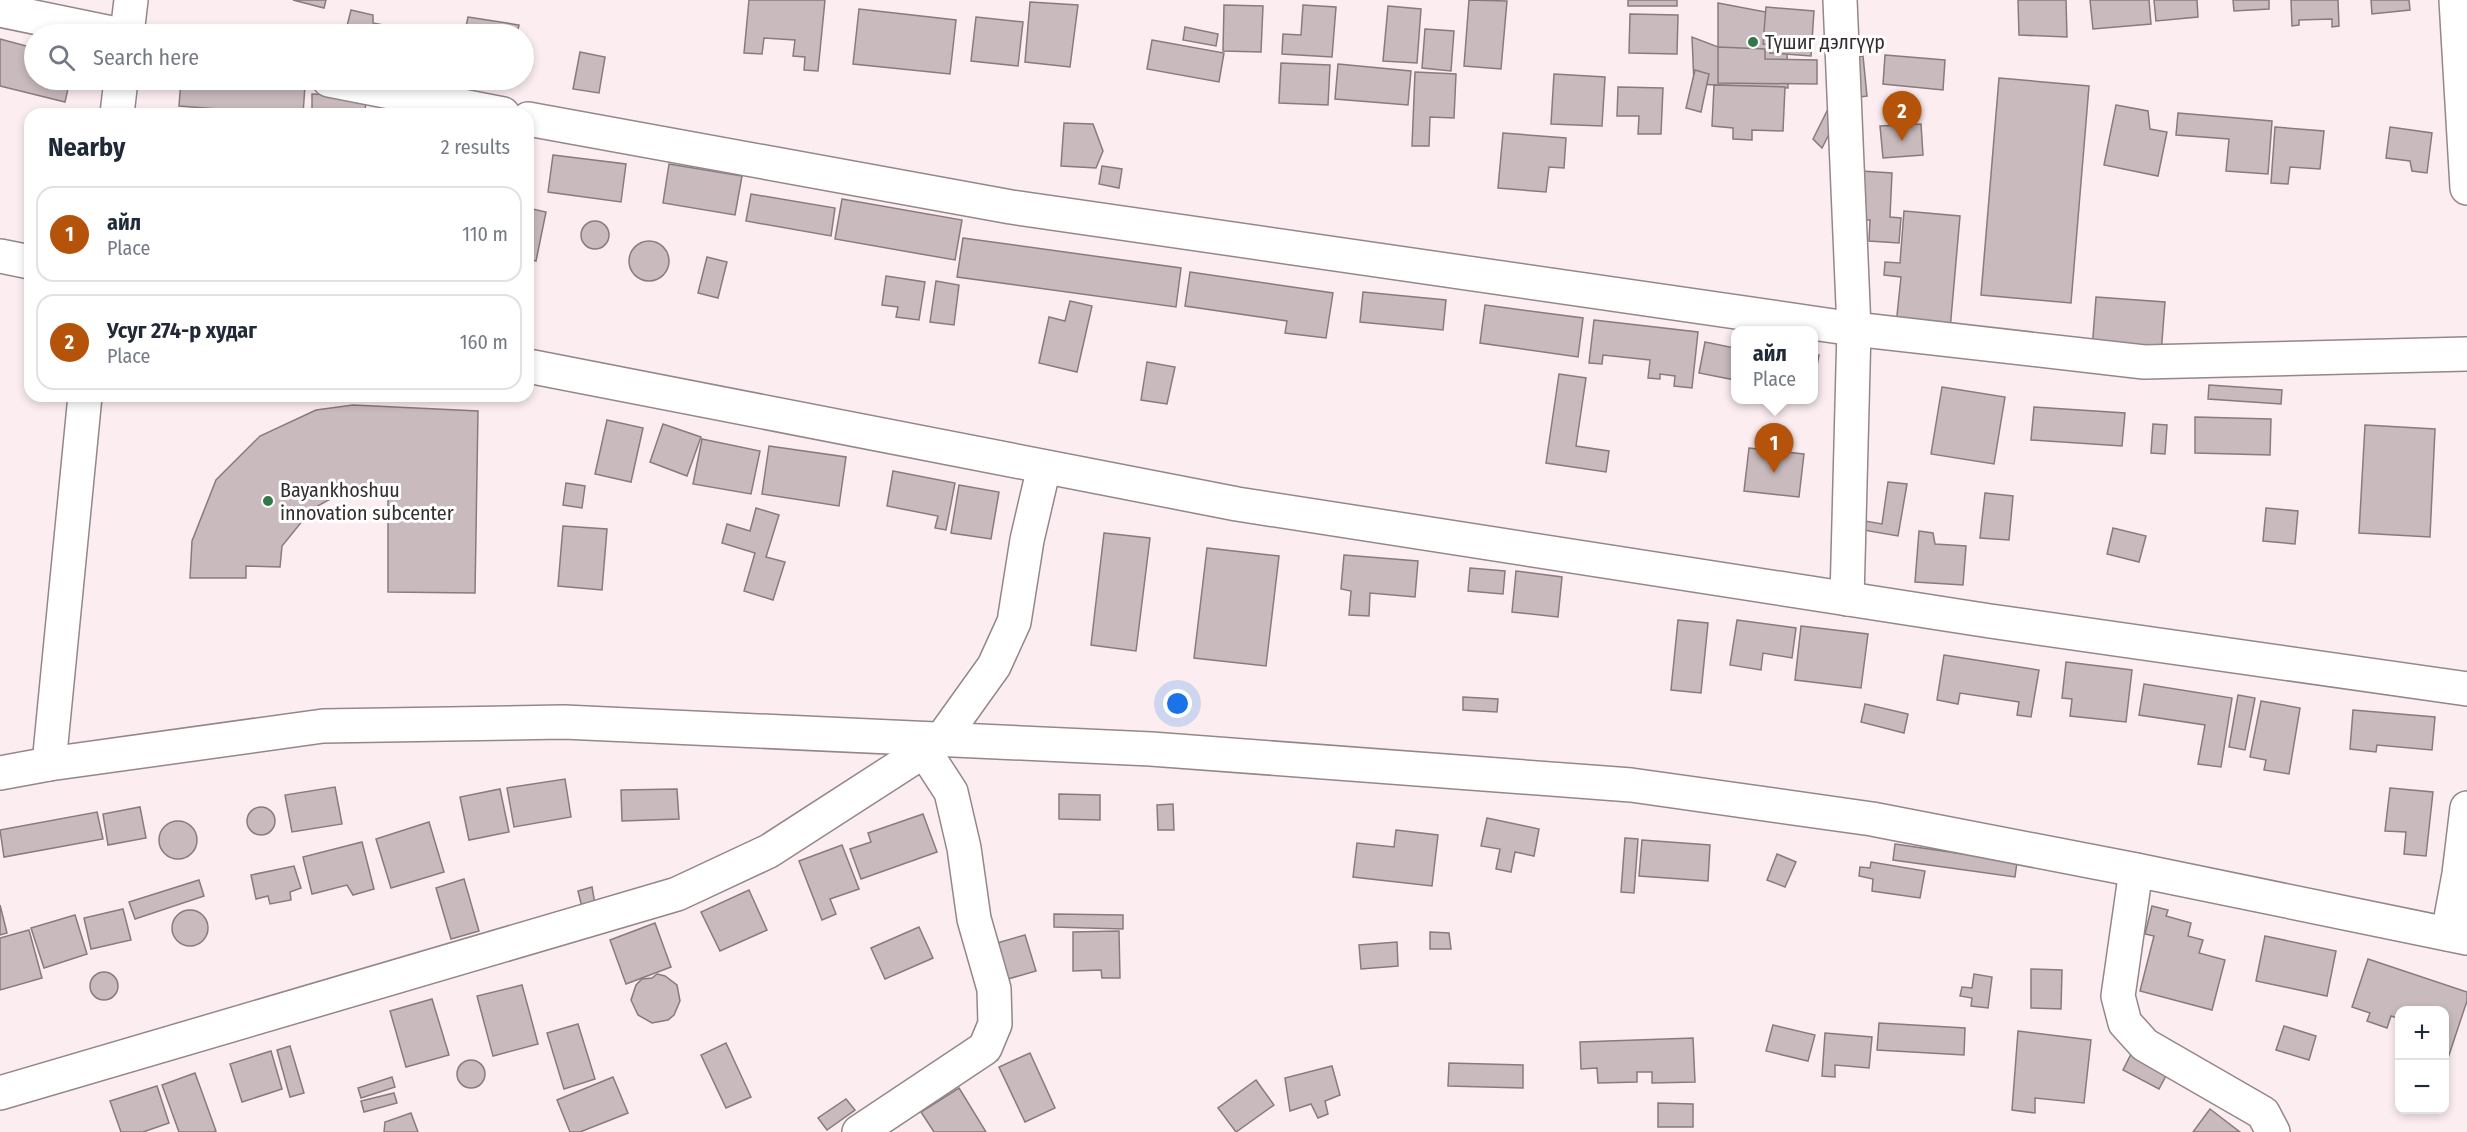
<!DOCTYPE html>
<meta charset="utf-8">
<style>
body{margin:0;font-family:"Fira Sans Condensed",sans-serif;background:#f6f6f7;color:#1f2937}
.controls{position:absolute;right:18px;bottom:18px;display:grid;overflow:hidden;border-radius:12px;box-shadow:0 3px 9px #0003}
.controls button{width:54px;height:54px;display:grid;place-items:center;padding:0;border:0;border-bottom:2px solid #e0e1e3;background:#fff;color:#1f2937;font:30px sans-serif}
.you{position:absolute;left:1178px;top:704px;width:21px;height:21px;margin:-15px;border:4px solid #fff;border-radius:50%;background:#1a73e8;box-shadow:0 0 0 9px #1a73e833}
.badge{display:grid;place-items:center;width:39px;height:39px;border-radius:50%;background:#b45309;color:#fff;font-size:20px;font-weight:700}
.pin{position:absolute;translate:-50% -50px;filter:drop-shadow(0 2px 3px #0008)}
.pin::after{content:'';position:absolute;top:32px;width:21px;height:18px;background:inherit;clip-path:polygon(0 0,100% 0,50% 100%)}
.popup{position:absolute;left:1731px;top:326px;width:87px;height:78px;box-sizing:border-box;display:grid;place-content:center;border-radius:12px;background:#fff;filter:drop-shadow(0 2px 4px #0005);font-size:20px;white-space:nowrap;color:#747a83}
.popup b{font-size:22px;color:#1f2937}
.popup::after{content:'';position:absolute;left:50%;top:100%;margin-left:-12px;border:12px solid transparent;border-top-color:#fff}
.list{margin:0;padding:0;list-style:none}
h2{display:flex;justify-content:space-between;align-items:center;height:78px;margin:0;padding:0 24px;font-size:26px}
h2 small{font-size:20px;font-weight:400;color:#747a83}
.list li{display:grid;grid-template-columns:39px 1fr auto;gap:18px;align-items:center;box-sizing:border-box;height:96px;margin:0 12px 12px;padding:0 12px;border:2px solid #e0e1e3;border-radius:18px}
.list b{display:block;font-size:22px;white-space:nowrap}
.list p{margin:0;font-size:20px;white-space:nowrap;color:#747a83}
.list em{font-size:20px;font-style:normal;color:#747a83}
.icon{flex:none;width:33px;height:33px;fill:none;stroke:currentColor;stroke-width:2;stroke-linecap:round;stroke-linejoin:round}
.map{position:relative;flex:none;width:2467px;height:1132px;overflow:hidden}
.search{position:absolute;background:#fff;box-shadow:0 3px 9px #0003;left:24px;top:24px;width:510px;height:66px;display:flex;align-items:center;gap:15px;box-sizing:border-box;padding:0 21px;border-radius:33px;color:#747a83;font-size:22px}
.panel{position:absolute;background:#fff;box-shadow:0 3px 9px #0003;left:24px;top:108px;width:510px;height:294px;border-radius:18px}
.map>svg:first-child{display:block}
.building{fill:#c9bbbd;stroke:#887b7d;stroke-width:1.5}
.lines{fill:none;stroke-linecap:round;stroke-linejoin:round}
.minor-casing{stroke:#948789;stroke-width:36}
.minor{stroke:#fff;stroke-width:33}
.poi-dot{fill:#317946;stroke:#fff;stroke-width:2}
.labels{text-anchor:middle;stroke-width:6;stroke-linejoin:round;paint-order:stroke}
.poi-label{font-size:20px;fill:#332d2e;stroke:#fff;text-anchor:start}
</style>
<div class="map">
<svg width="2467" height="1132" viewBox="0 0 2467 1132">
<rect width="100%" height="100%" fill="#fceef0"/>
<!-- building -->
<g class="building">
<polygon points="293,0 326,0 324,8"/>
<polygon points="749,0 825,0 818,71 804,70 805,57 793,56 795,40 764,38 762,54 744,53"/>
<polygon points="1469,0 1507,1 1501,69 1464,66"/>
<rect x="1628" y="0" width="49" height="6"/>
<polygon points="2018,0 2066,0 2067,37 2019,35"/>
<polygon points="2090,0 2149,0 2151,24 2093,29"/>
<polygon points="2154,0 2197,0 2198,17 2156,21"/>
<polygon points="2233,0 2269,0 2269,9 2234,11"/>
<polygon points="2291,0 2338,0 2339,26 2332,27 2332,19 2299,20 2299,25 2292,26"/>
<polygon points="2371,0 2409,0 2410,10 2372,14"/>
<polygon points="1030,2 1078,5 1070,67 1025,62"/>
<polygon points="1718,3 1786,16 1788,88 1694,84 1692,37 1718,47"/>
<polygon points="1224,5 1263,6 1261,52 1223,51"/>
<polygon points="1303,5 1336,7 1332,57 1282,54 1283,34 1301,35"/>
<polygon points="1388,6 1421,9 1417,63 1383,61"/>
<polygon points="1766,7 1814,11 1811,56 1770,53 1771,45 1763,44"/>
<polygon points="859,9 956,20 950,74 853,64"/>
<polygon points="351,10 373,15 373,23 389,26 387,34 345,34"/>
<polygon points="1630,14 1678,15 1677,54 1629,53"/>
<polygon points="468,17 519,25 517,34 436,34 438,26 465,31"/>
<polygon points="976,17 1023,22 1018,66 971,61"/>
<polygon points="1185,27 1218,34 1216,46 1183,40"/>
<polygon points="1425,29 1454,31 1451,71 1422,68"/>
<polygon points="0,39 34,48 34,80 70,80 65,102 0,86"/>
<polygon points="1152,40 1224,53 1219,82 1147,69"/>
<polygon points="1718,47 1765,49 1765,59 1817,60 1817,84 1718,83"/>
<polygon points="580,52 605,57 599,93 573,89"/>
<polygon points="1885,55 1945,60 1943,90 1883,84"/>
<polygon points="1863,56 1867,96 1852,98 1847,58"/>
<polygon points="1281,63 1330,65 1328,105 1279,103"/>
<polygon points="1338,64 1411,71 1408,105 1335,99"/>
<polygon points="1695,70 1709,74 1701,112 1686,108"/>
<polygon points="1415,72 1456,74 1454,118 1430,117 1429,146 1412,146"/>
<polygon points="1554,74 1605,77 1602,126 1551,124"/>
<polygon points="1999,78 2089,86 2071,303 1981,295"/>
<polygon points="181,80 225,80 305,86 303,114 219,114 218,109 179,106"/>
<polygon points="1714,85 1785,87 1783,131 1752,130 1752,140 1733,139 1733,128 1712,126"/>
<polygon points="1618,87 1663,88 1661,134 1638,134 1639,116 1617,116"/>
<polygon points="312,94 366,96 365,114 312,114"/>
<polygon points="1832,101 1843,107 1822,148 1813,139"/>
<polygon points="2116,105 2148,111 2150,129 2167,132 2158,176 2104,165"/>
<polygon points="2178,113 2272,121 2268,174 2226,171 2229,139 2176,135"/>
<polygon points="1064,123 1093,124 1103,151 1096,168 1061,166"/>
<polygon points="1921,124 1923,155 1883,158 1880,126"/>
<polygon points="2275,127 2324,131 2320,169 2290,167 2288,184 2271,183"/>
<polygon points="2390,127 2432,133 2427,173 2412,171 2410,161 2386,158"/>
<polygon points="1503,133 1566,138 1564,168 1549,167 1546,192 1498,188"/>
<polygon points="553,155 626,164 621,202 548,192"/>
<polygon points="669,164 742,176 735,215 663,203"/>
<polygon points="1102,166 1122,169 1119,188 1099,184"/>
<polygon points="1861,171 1892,173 1890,217 1901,218 1899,243 1869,241 1870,220 1860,220"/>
<polygon points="751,194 835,208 831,236 746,221"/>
<polygon points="842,199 962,220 955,260 835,239"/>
<polygon points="528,208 546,212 536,261 528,259"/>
<polygon points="1904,211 1960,216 1950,330 1896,325 1901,277 1884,275 1885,262 1900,263"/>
<circle cx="595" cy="235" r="14"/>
<polygon points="963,238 1181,268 1176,307 957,277"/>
<circle cx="649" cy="261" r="20"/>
<polygon points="707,257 727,262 718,298 698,293"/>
<polygon points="1190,272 1333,293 1326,338 1285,333 1287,321 1185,306"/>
<polygon points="886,276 925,282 919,320 896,317 898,307 882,305"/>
<polygon points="936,281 959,285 954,325 930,322"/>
<polygon points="1363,292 1446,300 1443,330 1360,322"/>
<polygon points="2096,297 2165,302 2161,354 2092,350"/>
<polygon points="1070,301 1092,306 1077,372 1039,363 1049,317 1065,321"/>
<polygon points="1485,305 1583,318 1578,357 1480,343"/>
<polygon points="1594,320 1698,332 1692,388 1674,386 1675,376 1660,374 1660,379 1648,378 1650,360 1603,355 1602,364 1589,363"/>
<polygon points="1705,342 1735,348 1735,380 1699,373"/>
<polygon points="1813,354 1819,355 1813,387"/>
<polygon points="1147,362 1175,367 1167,404 1141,400"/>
<polygon points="1559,374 1586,378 1576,446 1609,451 1606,472 1546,463"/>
<polygon points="2209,385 2282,390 2281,404 2208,399"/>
<polygon points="1942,387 2005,397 1994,464 1931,454"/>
<polygon points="353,405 478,411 475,593 388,592 388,492 343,492 312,509 282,546 280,567 246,566 246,578 190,578 192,541 216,480 260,436 316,410"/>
<polygon points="2034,407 2125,413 2122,446 2031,440"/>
<polygon points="2195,417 2271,419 2270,455 2195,453"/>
<polygon points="607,420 643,428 631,482 595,474"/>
<polygon points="663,424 701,437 687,476 650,462"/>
<polygon points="2153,424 2167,425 2165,454 2151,453"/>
<polygon points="2365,425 2435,429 2430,537 2359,533"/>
<polygon points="702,439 760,451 751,494 693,484"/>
<polygon points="769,446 846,457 839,506 762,494"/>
<polygon points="1749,448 1804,454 1799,497 1744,491"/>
<polygon points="893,471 955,483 946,530 935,528 938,516 887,506"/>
<polygon points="1888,482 1907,484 1898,536 1863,530 1865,521 1882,524"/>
<polygon points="566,483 585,486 582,508 563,505"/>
<polygon points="959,485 999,492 991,539 951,533"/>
<polygon points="1985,493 2013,496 2009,540 1980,538"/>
<polygon points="756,508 779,515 766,557 785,562 773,600 744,591 755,553 722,543 727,524 750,531"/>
<polygon points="2266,508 2298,511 2295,544 2263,541"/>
<polygon points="563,526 607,529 602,590 558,586"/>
<polygon points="2113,528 2146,536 2139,562 2107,554"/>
<polygon points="1919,531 1933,533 1935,544 1966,546 1963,585 1915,582"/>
<polygon points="1104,533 1150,538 1136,651 1091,645"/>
<polygon points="1207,548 1279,556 1266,666 1194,658"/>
<polygon points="1344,555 1418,561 1415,597 1370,593 1369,616 1349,615 1351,591 1341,589"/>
<polygon points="1470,568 1505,571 1503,594 1468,591"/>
<polygon points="1516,571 1562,577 1558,617 1512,612"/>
<polygon points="1678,620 1708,623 1701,693 1671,690"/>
<polygon points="1737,620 1796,628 1792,658 1763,653 1761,670 1730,665"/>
<polygon points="1801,626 1868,634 1861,688 1795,680"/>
<polygon points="1944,655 2039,670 2031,717 2017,715 2019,702 1960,693 1958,704 1937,700"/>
<polygon points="2066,662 2132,670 2126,722 2070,716 2072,699 2062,698"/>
<polygon points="2144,684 2232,698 2221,767 2198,764 2205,725 2139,715"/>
<polygon points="2238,695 2255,698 2245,750 2229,747"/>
<polygon points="1463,697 1498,699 1497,712 1463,710"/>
<polygon points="2261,701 2300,708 2289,774 2264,770 2266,760 2250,757"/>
<polygon points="1865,704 1908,714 1904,733 1861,722"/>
<polygon points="2353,710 2435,717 2432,750 2377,745 2376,752 2350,749"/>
<polygon points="565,779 571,817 514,827 507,788"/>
<polygon points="335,787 342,824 292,832 285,795"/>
<polygon points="2390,788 2433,792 2426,856 2404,854 2406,832 2385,831"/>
<polygon points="500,789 509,832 469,840 460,797"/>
<polygon points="677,789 679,819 622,821 621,790"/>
<polygon points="1059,794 1100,795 1100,820 1059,819"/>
<polygon points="1173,804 1174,830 1158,830 1157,805"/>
<polygon points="140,807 146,838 108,845 103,814"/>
<circle cx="261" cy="821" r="14"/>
<polygon points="97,812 103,839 4,857 0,830"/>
<polygon points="923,814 937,852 861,879 850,849 871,842 868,833"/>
<polygon points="1487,818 1539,829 1534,856 1515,852 1511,872 1496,869 1500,849 1481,846"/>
<circle cx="178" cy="840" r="19"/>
<polygon points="429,822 444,872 391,888 376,839"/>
<polygon points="1396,830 1438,835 1432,886 1353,877 1357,843 1394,847"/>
<polygon points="1625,838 1638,839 1634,893 1621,892"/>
<polygon points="1642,840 1710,845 1708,881 1639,876"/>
<polygon points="362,842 374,889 353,895 347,885 312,894 303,857"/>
<polygon points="1895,844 2017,862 2015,877 1893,860"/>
<polygon points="842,845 859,889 830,899 836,914 822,920 799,861"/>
<polygon points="1777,854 1796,862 1785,887 1767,880"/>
<polygon points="1871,862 1925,871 1920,898 1872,891 1873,879 1859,876 1860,867 1870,868"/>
<polygon points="294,866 301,888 290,892 291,900 270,904 268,896 256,899 251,875"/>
<polygon points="464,879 479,931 451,939 436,888"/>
<polygon points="199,880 204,896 135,919 129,902"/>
<polygon points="592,887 595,904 582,907 578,891"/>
<polygon points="749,890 767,930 720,951 701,912"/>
<polygon points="0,905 7,933 0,935"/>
<polygon points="2152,906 2168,910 2166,916 2191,923 2188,936 2203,940 2199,953 2225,960 2212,1010 2140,991 2154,936 2145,934"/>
<polygon points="123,909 131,940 91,949 84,918"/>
<circle cx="190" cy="928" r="18"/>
<polygon points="1054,914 1123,915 1123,929 1054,927"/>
<polygon points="75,915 87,954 44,968 31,928"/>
<polygon points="655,923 671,967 626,984 610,940"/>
<polygon points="919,927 933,958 885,979 871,948"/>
<polygon points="29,930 42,978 0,990 0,938"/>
<polygon points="1119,931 1120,978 1102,978 1101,970 1073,971 1073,932"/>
<polygon points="1430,932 1449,933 1451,949 1430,949"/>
<polygon points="1025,935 1036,971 1008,979 997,943"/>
<polygon points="2265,936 2336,951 2327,996 2256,981"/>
<polygon points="1397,942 1398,966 1361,969 1359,945"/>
<polygon points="2368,959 2467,992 2467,1001 2446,1064 2444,1010 2400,1010 2400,1019 2391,1016 2387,1028 2367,1021 2370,1013 2352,1007"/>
<polygon points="2031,969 2062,970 2061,1009 2031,1008"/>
<circle cx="104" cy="986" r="14"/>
<polygon points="657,974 665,976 677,985 680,1001 674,1015 668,1020 652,1023 638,1015 631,1000 636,985 642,979 652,978"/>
<polygon points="1974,974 1992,977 1988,1008 1971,1006 1972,998 1960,996 1962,987 1972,988"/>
<polygon points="522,985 538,1044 493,1056 477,996"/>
<polygon points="432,999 449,1055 406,1067 390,1011"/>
<polygon points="1879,1023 1965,1028 1964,1055 1877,1050"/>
<polygon points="578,1024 595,1079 564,1089 547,1033"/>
<polygon points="1773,1025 1815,1035 1808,1061 1766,1051"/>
<polygon points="2284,1026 2316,1036 2309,1060 2276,1050"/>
<polygon points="2018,1031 2091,1040 2084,1103 2035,1098 2035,1113 2012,1110"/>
<polygon points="1825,1033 1872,1037 1869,1068 1835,1065 1835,1077 1822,1076"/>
<polygon points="1693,1038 1695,1082 1652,1083 1652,1072 1637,1072 1637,1082 1598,1083 1597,1068 1581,1069 1580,1042"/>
<polygon points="726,1043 751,1097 726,1108 701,1055"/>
<polygon points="290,1046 304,1093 290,1097 277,1050"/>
<polygon points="2133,1050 2168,1072 2159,1089 2123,1070"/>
<polygon points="271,1051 282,1089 242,1102 230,1064"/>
<polygon points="1030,1053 1055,1108 1025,1122 999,1067"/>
<circle cx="471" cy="1074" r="14"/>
<polygon points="1449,1063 1523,1065 1523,1088 1448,1086"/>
<polygon points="1332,1066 1340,1095 1325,1101 1328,1114 1318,1118 1311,1104 1290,1111 1285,1078"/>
<polygon points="195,1073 216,1131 213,1132 179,1132 162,1085"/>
<polygon points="392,1077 395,1087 361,1098 358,1088"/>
<polygon points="613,1077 628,1113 580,1132 570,1132 557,1100"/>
<polygon points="1256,1080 1274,1105 1236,1132 1218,1108"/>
<polygon points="157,1086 169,1123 143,1132 121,1132 110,1101"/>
<polygon points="959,1088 986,1132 934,1132 921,1112"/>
<polygon points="394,1093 397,1103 364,1112 361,1101"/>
<polygon points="846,1099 855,1110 827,1130 818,1118"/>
<polygon points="1658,1103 1693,1104 1693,1127 1658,1127"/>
<polygon points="2210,1109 2240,1132 2193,1132"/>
<polygon points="411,1113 418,1132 384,1132 385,1122"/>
</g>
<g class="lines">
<defs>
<g id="minor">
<polyline points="1840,0 1854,329 2144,362 2467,354"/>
<polyline points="2456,0 2467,188"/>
<polyline points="0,10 116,34"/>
<polyline points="127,34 131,0"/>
<polyline points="329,80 503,114"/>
<polyline points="117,114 121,80"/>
<polyline points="528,119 1011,207 1854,329 1847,599"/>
<polyline points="0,256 30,262"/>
<polyline points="528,366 1237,504 1990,621 2467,689"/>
<polyline points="49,764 85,396"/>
<polyline points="0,773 49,764 323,726 564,722 1151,749 1631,785 1872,819 2136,870 2467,938"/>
<polyline points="2136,870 2118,996 2125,1023 2145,1045 2263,1113 2273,1132"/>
<polyline points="2448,934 2459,874 2467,808"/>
<polyline points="0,1093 677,894 769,851 941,740 994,666 1014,622 1027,540 1044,467"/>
<polyline points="859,1132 985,1048 995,1024 994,989 974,919 964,848 951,792 925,752"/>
</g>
</defs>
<!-- minor casing -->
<use href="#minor" class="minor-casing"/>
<!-- minor -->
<use href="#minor" class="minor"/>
</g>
<!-- markers -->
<g class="poi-dot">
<circle cx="1753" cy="42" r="6"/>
<circle cx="268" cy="501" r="6"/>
</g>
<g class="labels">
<!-- poi labels -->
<g class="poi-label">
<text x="1765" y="49">Түшиг дэлгүүр</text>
<text x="280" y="497">Bayankhoshuu<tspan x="280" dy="23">innovation subcenter</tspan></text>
</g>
</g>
</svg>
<div class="controls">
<button>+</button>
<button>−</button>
</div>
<div class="you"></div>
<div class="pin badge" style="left:1774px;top:473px">1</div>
<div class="popup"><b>айл</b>Place</div>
<div class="pin badge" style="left:1902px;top:141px">2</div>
<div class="search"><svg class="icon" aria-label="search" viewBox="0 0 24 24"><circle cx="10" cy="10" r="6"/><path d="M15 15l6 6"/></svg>Search here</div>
<section class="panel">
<h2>Nearby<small>2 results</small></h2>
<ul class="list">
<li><span class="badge">1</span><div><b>айл</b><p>Place</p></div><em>110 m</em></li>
<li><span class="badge">2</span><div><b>Усуг 274-р худаг</b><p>Place</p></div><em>160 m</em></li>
</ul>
</section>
</div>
